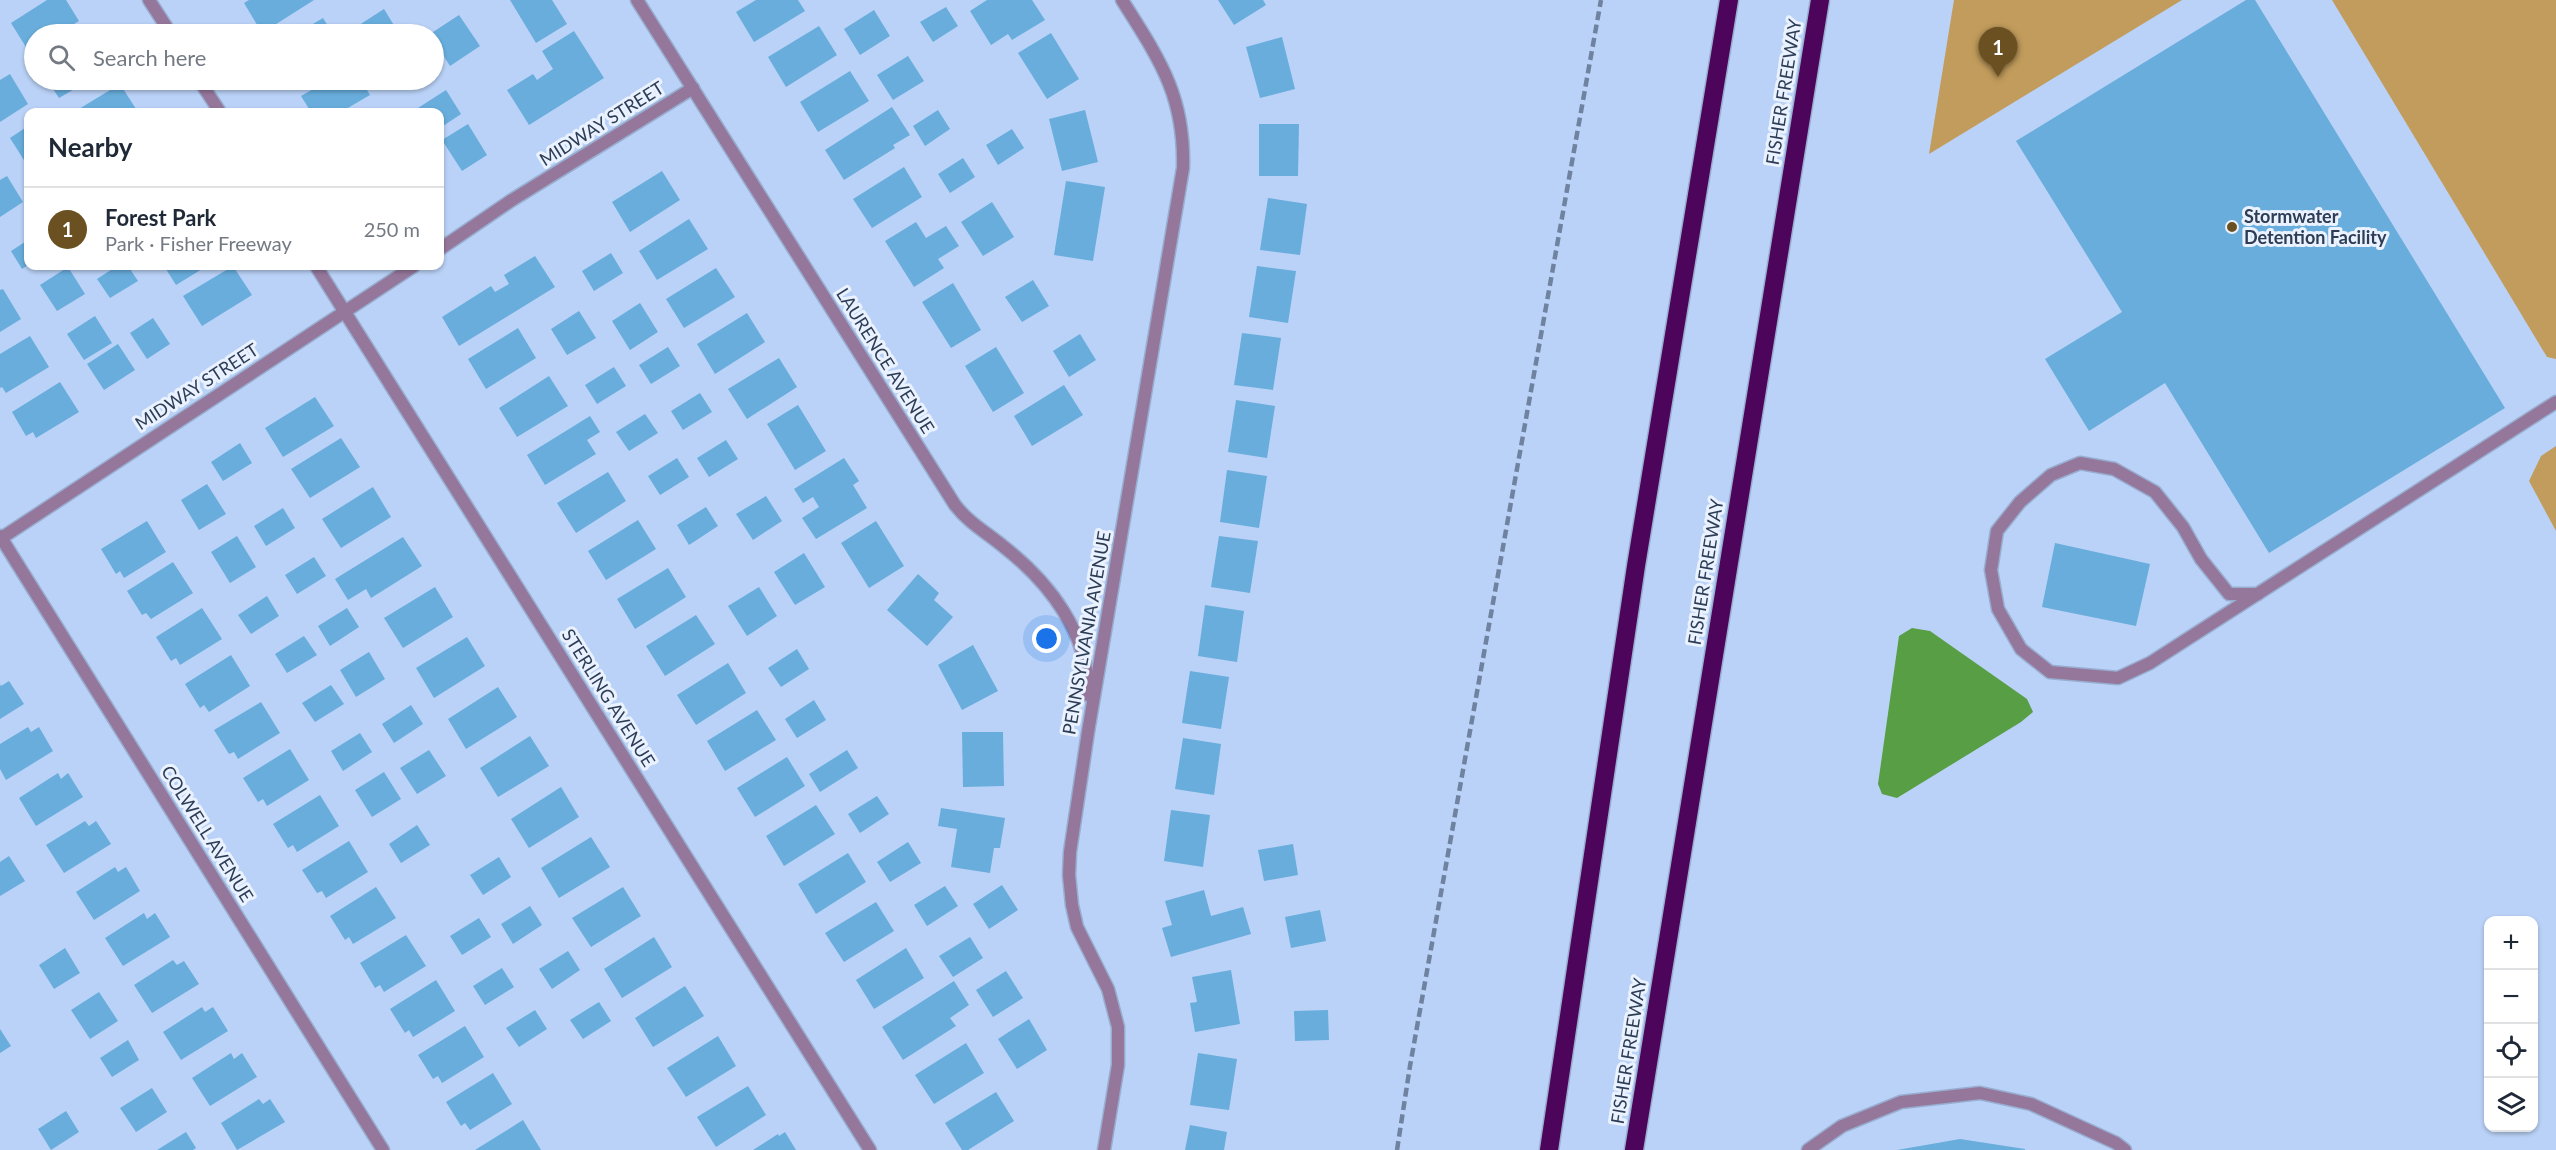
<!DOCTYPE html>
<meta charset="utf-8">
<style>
body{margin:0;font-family:Lato,sans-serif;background:#f2f2f3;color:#1f2937}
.controls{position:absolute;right:18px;bottom:18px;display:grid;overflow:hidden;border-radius:12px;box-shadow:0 2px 4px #0004}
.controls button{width:54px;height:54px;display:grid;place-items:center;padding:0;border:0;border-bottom:2px solid #e0e1e3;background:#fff;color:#1f2937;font:30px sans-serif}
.you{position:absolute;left:1047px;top:639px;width:21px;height:21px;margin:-15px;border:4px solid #fff;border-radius:50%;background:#1a73e8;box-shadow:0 0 0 9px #1a73e833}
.badge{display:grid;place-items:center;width:39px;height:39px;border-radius:50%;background:#6b5122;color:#fff;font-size:20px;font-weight:700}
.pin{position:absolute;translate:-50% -50px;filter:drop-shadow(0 2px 3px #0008)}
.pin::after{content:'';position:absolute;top:32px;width:21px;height:18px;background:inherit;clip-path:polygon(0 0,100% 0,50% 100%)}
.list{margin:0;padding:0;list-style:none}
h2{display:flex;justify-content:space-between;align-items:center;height:78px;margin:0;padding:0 24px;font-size:26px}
h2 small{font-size:20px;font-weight:400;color:#747a83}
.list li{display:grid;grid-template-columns:39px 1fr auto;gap:18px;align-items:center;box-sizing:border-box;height:84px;padding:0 24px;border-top:2px solid #e0e1e3}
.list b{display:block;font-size:22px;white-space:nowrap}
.list p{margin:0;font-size:20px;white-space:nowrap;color:#747a83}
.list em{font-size:20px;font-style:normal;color:#747a83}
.icon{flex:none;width:33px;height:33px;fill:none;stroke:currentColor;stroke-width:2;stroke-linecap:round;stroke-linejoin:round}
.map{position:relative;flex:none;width:2556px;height:1150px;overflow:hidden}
.search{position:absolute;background:#fff;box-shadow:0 2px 4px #0004;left:24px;top:24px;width:420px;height:66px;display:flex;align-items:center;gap:15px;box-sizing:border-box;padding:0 21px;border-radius:33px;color:#747a83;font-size:22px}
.panel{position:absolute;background:#fff;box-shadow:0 2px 4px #0004;left:24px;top:108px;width:420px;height:162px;border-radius:12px}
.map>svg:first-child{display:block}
.green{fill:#c19c5c}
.water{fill:#589e45}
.building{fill:#68addc}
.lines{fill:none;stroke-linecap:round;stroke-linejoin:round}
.service-casing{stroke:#98aed0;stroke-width:15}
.minor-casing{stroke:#98aed0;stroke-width:15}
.motorway-casing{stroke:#98aed0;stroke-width:21}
.service{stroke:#95779c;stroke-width:12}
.minor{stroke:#95779c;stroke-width:12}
.motorway{stroke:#4d055c;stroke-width:18}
.rail{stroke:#6f83a1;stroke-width:4.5;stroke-dasharray:9 4.5;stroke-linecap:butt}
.poi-dot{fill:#6b5122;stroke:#eaf2ff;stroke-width:2}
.labels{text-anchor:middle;stroke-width:6;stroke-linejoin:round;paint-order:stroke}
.street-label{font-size:18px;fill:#2d3d56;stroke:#eaf2ff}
.poi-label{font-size:18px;font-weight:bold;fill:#2d3d56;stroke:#eaf2ff;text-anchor:start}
</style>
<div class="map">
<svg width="2556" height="1150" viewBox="0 0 2556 1150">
<rect width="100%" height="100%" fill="#bad2f7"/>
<!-- green -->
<g class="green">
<polygon points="1954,0 2182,0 1929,154"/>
<polygon points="2332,0 2556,0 2556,359 2547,357"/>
<polygon points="2556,446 2556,531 2529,481 2541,456"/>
</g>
<!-- water -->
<polygon class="water" points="1912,628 1930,631 2027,699 2033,712 2021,722 1897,798 1882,794 1878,784 1899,636"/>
<!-- building -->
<g class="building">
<polygon points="47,0 66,0 79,21 58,34 34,34 34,49 29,52 11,23"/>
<polygon points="249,0 314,0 262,33 244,3"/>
<polygon points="510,0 552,0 567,24 536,43"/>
<polygon points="756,0 798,0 805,11 754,42 736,12"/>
<polygon points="987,0 1032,0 1045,20 1012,40 1008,34 991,45 970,11"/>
<polygon points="1218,0 1263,0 1266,5 1234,25"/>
<polygon points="2246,0 2255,0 2505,408 2269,553 2165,383 2089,431 2045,359 2122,312 2016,141"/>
<polygon points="946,7 958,26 933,42 920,22"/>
<polygon points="384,9 395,27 383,34 361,34 356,27"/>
<polygon points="874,10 890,36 860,55 844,29"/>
<polygon points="459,15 480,46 450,66 434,41 434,34 430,34"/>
<polygon points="323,18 333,34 296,34"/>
<polygon points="819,26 837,55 786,87 768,57"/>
<polygon points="574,31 604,78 529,125 507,90 533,74 537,80 553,69 542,51"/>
<polygon points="1051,33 1079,79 1047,99 1018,53"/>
<polygon points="1282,37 1295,89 1260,98 1246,47"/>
<polygon points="908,56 924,81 893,100 877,75"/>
<polygon points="850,71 869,101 818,132 800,102"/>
<polygon points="10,74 28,104 0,122 0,80"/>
<polygon points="47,80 90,80 59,98"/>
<polygon points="329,80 361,80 370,95 341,112 311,112 301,96"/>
<polygon points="120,84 138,112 74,112"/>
<polygon points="446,90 461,114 440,128 440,112 421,112 418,108"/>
<polygon points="892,107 910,135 893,145 895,148 844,180 825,150"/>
<polygon points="938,110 950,129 925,146 913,126"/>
<polygon points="1085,110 1098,162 1062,171 1049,119"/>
<polygon points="468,124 487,155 462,171 442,140"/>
<polygon points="1259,124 1299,124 1298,176 1259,176"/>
<polygon points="28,126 28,163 27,165 10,138"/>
<polygon points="1012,129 1024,148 998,165 986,145"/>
<polygon points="963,158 975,177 950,193 938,174"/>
<polygon points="904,167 922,197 872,228 853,199"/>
<polygon points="662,171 680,200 630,232 612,202"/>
<polygon points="7,176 23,202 0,217 0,180"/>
<polygon points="1066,181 1105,187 1093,261 1054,255"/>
<polygon points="1268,198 1307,204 1300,255 1260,250"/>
<polygon points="992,202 1014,237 983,256 961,222"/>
<polygon points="689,219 708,249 657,280 639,251"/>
<polygon points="916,222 926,238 946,226 959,246 938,259 944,268 914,287 885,241"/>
<polygon points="28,240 28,265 22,269 11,251"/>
<polygon points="611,253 623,273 594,291 582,271"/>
<polygon points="535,256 555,287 459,346 442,317 491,286 495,292 509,284 504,275"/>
<polygon points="117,266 128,266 138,281 110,298 97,279"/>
<polygon points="164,266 207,266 176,285"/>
<polygon points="233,266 252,295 202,326 183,296"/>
<polygon points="1257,266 1296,271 1288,323 1249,317"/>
<polygon points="68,267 85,294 57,311 40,285"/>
<polygon points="716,268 735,297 684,328 666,299"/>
<polygon points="1033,280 1049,306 1022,322 1005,297"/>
<polygon points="953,283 981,330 951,348 922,302"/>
<polygon points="3,289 21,319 0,332 0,290"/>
<polygon points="640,303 658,332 630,350 612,321"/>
<polygon points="579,311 596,338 567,355 551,329"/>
<polygon points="747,313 765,342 715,374 697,344"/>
<polygon points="95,316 112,343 84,360 67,334"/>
<polygon points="153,318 170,344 147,359 130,333"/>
<polygon points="518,328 536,358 486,389 468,359"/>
<polygon points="1242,333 1281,338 1273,390 1234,385"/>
<polygon points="1080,334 1096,360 1069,377 1053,351"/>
<polygon points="30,336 49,367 6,393 2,387 0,388 0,354"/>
<polygon points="118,344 135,370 104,390 87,364"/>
<polygon points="668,347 680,366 651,384 639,365"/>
<polygon points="996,347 1024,393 993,412 965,366"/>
<polygon points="779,358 797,387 747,419 728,389"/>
<polygon points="614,367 626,386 597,404 585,385"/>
<polygon points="549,376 568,406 517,437 499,408"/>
<polygon points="60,382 79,412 36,438 33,432 26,436 12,412"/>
<polygon points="1064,385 1083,415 1032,446 1014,416"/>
<polygon points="700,393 712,412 683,430 671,411"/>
<polygon points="315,397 334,426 283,457 265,428"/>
<polygon points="1236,400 1275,406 1267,458 1228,452"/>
<polygon points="798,405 826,451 795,470 767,424"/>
<polygon points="645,414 658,433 629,451 616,432"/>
<polygon points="590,416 600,432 587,440 596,454 545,485 527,455"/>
<polygon points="341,438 360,467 310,498 291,469"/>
<polygon points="726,440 738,459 709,477 697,458"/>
<polygon points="240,443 252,463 223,481 211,462"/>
<polygon points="677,458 689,477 660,495 648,476"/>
<polygon points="844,458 859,481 853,485 867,508 816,539 802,518 819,507 813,497 803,503 794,489"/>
<polygon points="1227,470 1267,476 1259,528 1220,522"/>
<polygon points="608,472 626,501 576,533 557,503"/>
<polygon points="207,484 226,514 199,530 181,500"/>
<polygon points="373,487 391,517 341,548 322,519"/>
<polygon points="766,496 782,521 753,540 736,514"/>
<polygon points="706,507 718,526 689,545 677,525"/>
<polygon points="283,508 295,528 266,546 254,526"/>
<polygon points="638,520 656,549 606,580 588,551"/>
<polygon points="147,521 166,552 124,578 120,571 116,574 101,549"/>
<polygon points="876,521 904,566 869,588 841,543"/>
<polygon points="237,536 256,567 230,583 211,552"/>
<polygon points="1219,536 1258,541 1250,593 1211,587"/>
<polygon points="403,537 422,566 371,598 366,589 348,600 335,579"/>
<polygon points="2055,543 2150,564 2136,626 2042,607"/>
<polygon points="804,553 825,587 795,605 774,572"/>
<polygon points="314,557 326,576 297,594 285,575"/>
<polygon points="173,562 193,593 151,619 146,613 142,615 127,591"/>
<polygon points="668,568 686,597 635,629 617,599"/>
<polygon points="918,574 939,593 934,600 953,617 927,646 887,610"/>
<polygon points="435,587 453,617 403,648 384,618"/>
<polygon points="759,587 777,616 747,636 728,606"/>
<polygon points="267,596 279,616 251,634 238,615"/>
<polygon points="1205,605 1244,611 1237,662 1198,656"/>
<polygon points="202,608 222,639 180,665 176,658 171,661 156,637"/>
<polygon points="347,608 359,627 330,646 318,626"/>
<polygon points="696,615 715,644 665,676 646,646"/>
<polygon points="304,636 317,655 287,673 275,654"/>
<polygon points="467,637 485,666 434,698 416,668"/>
<polygon points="973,645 998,691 962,710 938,665"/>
<polygon points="797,649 809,669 781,687 768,668"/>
<polygon points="369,652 385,679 356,697 340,670"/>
<polygon points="231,655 250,686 209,712 204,705 200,708 185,684"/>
<polygon points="728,663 746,693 696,725 677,695"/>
<polygon points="1190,671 1229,677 1221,729 1182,723"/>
<polygon points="9,681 24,704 0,719 0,684 1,686"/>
<polygon points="331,685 344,704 315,722 302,703"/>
<polygon points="498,687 517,717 466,749 448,719"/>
<polygon points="814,700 826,720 797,738 785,719"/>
<polygon points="261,702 280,733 238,759 234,752 229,754 214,730"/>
<polygon points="411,705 423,724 394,743 382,724"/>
<polygon points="757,710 776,740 725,771 707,741"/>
<polygon points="28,727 31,732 39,727 53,751 6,780 0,769 0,744"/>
<polygon points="962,732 1003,732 1004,786 963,787"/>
<polygon points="360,733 372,752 343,771 331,751"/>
<polygon points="530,736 549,766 498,797 480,768"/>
<polygon points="1183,738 1221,744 1214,795 1175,789"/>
<polygon points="290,749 309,780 267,806 263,799 258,802 243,778"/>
<polygon points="429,750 446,776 417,794 400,768"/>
<polygon points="847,750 858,768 820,792 809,774"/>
<polygon points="787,757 805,786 755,817 737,788"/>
<polygon points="384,772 401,799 372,817 355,790"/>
<polygon points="58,773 61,779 68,773 83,797 36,826 19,798"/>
<polygon points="561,787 579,817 529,848 511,819"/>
<polygon points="320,795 339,826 297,852 293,845 288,848 273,824"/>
<polygon points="877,796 889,814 860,833 848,814"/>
<polygon points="816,805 835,834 784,866 766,836"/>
<polygon points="941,808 1005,818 1000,848 994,848 990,873 951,867 957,829 938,826"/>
<polygon points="1171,810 1210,815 1203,867 1164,861"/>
<polygon points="85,821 89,826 96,821 111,844 64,873 46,845"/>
<polygon points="417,825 430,845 401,863 389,844"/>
<polygon points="591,837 610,867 559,898 541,868"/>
<polygon points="349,841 368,872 326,898 322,891 317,893 302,870"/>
<polygon points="908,842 921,863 890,882 877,862"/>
<polygon points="1293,844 1298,875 1264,881 1258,850"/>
<polygon points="848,853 866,882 816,914 798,884"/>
<polygon points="9,856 25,881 0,896 0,862"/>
<polygon points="499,857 511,877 483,895 470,875"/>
<polygon points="115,867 118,872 126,867 140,891 94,920 76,892"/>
<polygon points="1002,885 1018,910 989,929 973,904"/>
<polygon points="945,886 958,906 927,926 914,905"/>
<polygon points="376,887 396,918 353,944 349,937 345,940 330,916"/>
<polygon points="623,887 641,916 591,947 572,918"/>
<polygon points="1204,890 1211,916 1243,907 1251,934 1171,957 1162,928 1172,925 1165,901"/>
<polygon points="876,902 894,931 844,962 825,933"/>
<polygon points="530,906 542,925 513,944 501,924"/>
<polygon points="1320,910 1326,941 1291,948 1285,917"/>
<polygon points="144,913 147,919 155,913 170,937 123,966 105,938"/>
<polygon points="479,918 491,937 462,955 450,936"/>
<polygon points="406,935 426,966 384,992 380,985 375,988 360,963"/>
<polygon points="654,937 672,967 622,998 604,969"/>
<polygon points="970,937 983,958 953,977 939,956"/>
<polygon points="65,948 80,973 54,989 39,965"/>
<polygon points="906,948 924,978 874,1009 856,980"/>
<polygon points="568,951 580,970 552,989 539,969"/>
<polygon points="173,960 177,965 184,961 199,984 152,1013 134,985"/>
<polygon points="502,968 514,987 485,1005 473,986"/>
<polygon points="1231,970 1240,1024 1195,1032 1190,1003 1197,1002 1192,977"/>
<polygon points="1006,971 1023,998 993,1017 976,990"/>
<polygon points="436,980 455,1011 413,1037 409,1030 405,1033 390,1009"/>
<polygon points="954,981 969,1005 950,1018 956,1026 903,1060 882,1027"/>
<polygon points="685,986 704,1016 653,1047 635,1018"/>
<polygon points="99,992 118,1021 90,1039 71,1010"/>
<polygon points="599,1002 611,1021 583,1039 570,1020"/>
<polygon points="202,1007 205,1012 213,1007 228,1031 181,1060 163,1032"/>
<polygon points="535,1010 547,1029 519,1047 506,1028"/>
<polygon points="1328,1010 1329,1040 1295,1041 1294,1011"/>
<polygon points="1029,1019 1047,1050 1017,1069 998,1039"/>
<polygon points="465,1026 484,1057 442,1083 438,1076 433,1079 418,1055"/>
<polygon points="0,1029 11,1046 0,1053"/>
<polygon points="718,1036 736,1066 686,1097 667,1068"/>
<polygon points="128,1040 139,1060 112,1077 100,1058"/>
<polygon points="966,1043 984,1073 934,1104 915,1075"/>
<polygon points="231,1053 234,1059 242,1053 257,1077 210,1106 192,1078"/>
<polygon points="1198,1053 1237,1059 1229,1110 1190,1105"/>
<polygon points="493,1073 512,1104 470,1130 465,1123 461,1126 446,1102"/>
<polygon points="748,1086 766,1115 716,1147 697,1117"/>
<polygon points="152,1088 167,1112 136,1132 120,1108"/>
<polygon points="996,1092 1014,1121 968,1150 962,1150 945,1123"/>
<polygon points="259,1099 263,1104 270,1099 285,1122 237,1150 221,1123"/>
<polygon points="66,1111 79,1132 51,1150 38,1129"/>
<polygon points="523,1120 541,1150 475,1150"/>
<polygon points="1190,1125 1227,1132 1224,1150 1185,1150"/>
<polygon points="186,1132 196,1148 193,1150 157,1150"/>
<polygon points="785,1132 796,1150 753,1150 778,1134 779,1136"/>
<polygon points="1960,1139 2025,1149 2025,1150 1897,1150"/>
</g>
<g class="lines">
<defs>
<g id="service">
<polyline points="2258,594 2229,594 2201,559 2183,527 2155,492 2114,469 2080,463 2051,475 2020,502 1997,531 1991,570 1998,609 2021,649 2050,672 2118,678 2150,663 2556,402"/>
<polyline points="1808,1150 1842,1126 1901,1102 1980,1093 2031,1104 2116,1143 2125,1150"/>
</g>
<g id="minor">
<polyline points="149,0 171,34"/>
<path d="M 637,0 L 955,505 C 970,524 986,532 1004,547 C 1050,583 1089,634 1088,695"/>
<polyline points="199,80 220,112"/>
<polyline points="440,249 512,200 693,88"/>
<polyline points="316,266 870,1150"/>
<polyline points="0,536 383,1150"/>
<polyline points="0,539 414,266"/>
<path d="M 1104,1150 L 1118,1065 L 1118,1027 L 1108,989 L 1077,927 L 1072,905 L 1069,875 L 1070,852 L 1088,732 L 1183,168 C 1185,95 1159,59 1122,0"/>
</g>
<g id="motorway">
<polyline points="1549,1150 1636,566 1729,0"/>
<polyline points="1634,1150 1820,0"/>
</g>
</defs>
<!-- service casing -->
<use href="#service" class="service-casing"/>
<!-- minor casing -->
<use href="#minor" class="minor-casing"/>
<!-- motorway casing -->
<use href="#motorway" class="motorway-casing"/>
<!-- service -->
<use href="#service" class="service"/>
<!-- minor -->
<use href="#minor" class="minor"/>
<!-- motorway -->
<use href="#motorway" class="motorway"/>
<!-- rail -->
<polyline class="rail" points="1397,1150 1410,1066 1601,0"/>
</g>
<!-- markers -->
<circle class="poi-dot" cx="2232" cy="227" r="6"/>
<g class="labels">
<!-- street labels -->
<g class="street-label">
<text transform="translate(1784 92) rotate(-81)" y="6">FISHER FREEWAY</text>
<text transform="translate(602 124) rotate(-32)" y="6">MIDWAY STREET</text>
<text transform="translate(885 361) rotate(58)" y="6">LAURENCE AVENUE</text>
<text transform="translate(197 387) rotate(-33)" y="6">MIDWAY STREET</text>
<text transform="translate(1706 572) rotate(-81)" y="6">FISHER FREEWAY</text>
<text transform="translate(1087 633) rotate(-80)" y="6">PENNSYLVANIA AVENUE</text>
<text transform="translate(608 698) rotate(58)" y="6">STERLING AVENUE</text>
<text transform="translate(207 834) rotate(58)" y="6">COLWELL AVENUE</text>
<text transform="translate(1629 1051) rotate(-81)" y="6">FISHER FREEWAY</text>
</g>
<!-- poi labels -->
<g class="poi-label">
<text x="2244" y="223">Stormwater<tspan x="2244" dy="21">Detention Facility</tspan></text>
</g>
</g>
</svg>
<div class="controls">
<button>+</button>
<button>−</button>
<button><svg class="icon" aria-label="locate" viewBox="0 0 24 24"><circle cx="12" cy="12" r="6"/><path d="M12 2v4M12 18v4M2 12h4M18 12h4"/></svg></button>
<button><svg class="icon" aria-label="layers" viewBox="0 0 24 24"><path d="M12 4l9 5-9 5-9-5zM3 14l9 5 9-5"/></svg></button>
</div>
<div class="you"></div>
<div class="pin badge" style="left:1998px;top:77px">1</div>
<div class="search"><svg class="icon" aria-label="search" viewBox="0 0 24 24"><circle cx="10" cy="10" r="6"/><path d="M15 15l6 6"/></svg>Search here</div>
<section class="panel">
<h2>Nearby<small></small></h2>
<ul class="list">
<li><span class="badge">1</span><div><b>Forest Park</b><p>Park · Fisher Freeway</p></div><em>250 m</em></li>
</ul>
</section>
</div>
